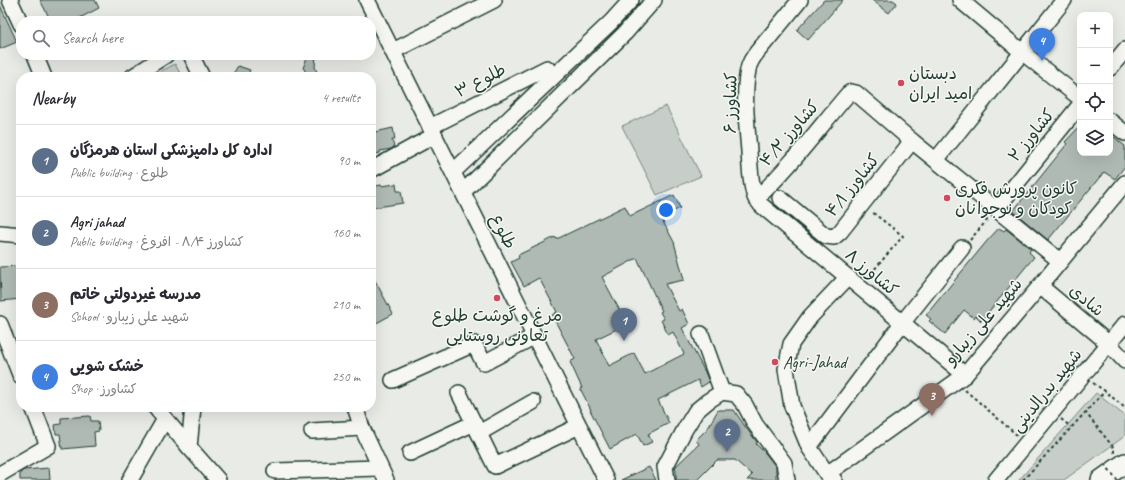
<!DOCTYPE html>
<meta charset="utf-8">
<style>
body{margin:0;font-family:Caveat,"Playpen Sans Arabic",sans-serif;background:#f7f7f7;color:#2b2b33}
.controls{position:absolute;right:12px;top:12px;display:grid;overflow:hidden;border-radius:8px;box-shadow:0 4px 16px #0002}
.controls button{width:36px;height:36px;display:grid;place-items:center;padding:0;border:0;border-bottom:1px solid #e1e1e2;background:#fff;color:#2b2b33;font:20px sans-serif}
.you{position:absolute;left:666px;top:210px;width:14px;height:14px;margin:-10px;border:3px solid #fff;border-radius:50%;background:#1a73e8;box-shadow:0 0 0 6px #1a73e833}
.badge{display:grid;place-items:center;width:26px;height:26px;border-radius:50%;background:#d1495b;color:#fff;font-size:13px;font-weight:700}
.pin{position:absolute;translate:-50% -33px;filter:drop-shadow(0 1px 2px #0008)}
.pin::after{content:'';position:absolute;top:21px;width:14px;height:12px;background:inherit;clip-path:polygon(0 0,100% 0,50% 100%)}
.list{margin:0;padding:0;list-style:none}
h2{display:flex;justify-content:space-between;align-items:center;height:52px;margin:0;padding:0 16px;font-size:17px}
h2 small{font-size:13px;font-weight:400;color:#7c7c81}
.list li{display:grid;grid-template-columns:26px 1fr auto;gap:12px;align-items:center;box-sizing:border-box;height:72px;padding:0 16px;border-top:1px solid #e1e1e2}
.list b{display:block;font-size:15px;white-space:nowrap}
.list p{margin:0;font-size:13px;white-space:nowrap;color:#7c7c81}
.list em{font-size:13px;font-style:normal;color:#7c7c81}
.icon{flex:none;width:22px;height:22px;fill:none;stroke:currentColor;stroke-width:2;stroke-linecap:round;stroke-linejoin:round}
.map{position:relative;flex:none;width:1125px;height:480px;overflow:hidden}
.search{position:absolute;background:#fff;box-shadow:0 4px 16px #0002;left:16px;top:16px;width:360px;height:44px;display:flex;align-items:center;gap:10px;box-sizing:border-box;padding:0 14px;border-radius:16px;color:#7c7c81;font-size:15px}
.panel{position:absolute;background:#fff;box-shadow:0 4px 16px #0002;left:16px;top:72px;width:360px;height:340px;border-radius:16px}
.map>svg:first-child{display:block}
.green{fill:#c7cec9;stroke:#73867e}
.building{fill:#b0bab5;stroke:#1f3d34;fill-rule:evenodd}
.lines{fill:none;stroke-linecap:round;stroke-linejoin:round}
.minor-casing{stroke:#1f3d34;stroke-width:18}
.major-casing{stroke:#1f3d34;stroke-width:22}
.path{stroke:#1f3d34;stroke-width:2;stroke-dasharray:3 3;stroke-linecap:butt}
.minor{stroke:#f6f6f2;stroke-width:15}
.major{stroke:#f6f6f2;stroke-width:19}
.path-bridge{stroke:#1f3d34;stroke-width:2;stroke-dasharray:3 3;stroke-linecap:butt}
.poi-dot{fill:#d1495b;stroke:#f6f6f2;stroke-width:1.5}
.labels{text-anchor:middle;stroke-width:3;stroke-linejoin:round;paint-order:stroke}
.poi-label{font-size:17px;fill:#1f3d34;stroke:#f6f6f2;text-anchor:start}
.street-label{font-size:17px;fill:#1f3d34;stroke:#f6f6f2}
</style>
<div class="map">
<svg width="1125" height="480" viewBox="0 0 1125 480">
<rect width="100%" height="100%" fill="#e9ebe7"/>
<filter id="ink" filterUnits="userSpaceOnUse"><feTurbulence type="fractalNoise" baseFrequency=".025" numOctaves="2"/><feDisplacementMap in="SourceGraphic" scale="8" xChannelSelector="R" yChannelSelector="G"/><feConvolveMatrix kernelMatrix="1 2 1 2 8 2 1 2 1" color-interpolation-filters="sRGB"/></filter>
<g filter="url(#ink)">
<!-- green -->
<g class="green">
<polygon points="175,64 182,77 150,77"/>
<polygon points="666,106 701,176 657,195 622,126"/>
<polygon points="1096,393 1125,416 1125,436 1064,480 1019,480"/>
</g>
<!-- building -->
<g class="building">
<polygon points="40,0 95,0 99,8 74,21 61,21 59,18 53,21 51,21"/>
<polygon points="824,0 843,0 808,40 797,30"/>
<polygon points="872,0 893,0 897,3 889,13"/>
<polygon points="0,5 17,42 0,49"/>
<polygon points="308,55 316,55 315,67 319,77 305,77 305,70 303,68"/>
<polygon points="238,66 250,70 247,77 231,77"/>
<polygon points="1080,126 1080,153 1110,153 1110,134 1125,146 1125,166 1115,179 1104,172 1048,240 1013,211 1067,144 1065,142"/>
<polygon points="393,128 395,140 392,140 394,147 391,149 380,151 380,153 371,155 371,133"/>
<polygon points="396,184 397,191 401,191 403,203 371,208 371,187 381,185 381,186"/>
<path d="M 674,195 L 680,208 L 661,218 L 674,242 L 684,280 L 665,284 L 679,311 L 682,309 L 689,324 L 682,328 L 705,372 L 709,382 L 701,387 L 698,380 L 658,400 L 669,423 L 648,434 L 652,442 L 643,446 L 637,434 L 610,449 L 590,410 L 591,410 L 580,388 L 582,388 L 570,362 L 575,359 L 552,315 L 557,312 L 539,278 L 524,286 L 511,262 L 519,258 L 518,255 L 541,244 L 555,237 L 556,239 L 561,237 L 625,206 L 630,216 ZM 637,258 L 662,311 L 660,312 L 664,319 L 661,320 L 668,335 L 673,332 L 684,354 L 645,374 L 634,353 L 609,366 L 596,339 L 627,324 L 602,277 Z"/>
<polygon points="999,228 1004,231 1006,229 1031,249 1029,252 1034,257 981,321 976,316 974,318 964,310 945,334 929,321 931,319 926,315 987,241"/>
<polygon points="21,266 21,299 1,301 0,267"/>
<polygon points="371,273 393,314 371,326"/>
<polygon points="718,410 734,410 746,428 757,442 756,444 766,454 776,467 776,480 747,480 752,475 735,460 717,460 697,480 676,480 676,469 675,468 676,466 699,444 696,440 707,429"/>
<polygon points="90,416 91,421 98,421 99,431 94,432 95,446 62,449 60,434 56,434 55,425 61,424 61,418"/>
<polygon points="649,467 656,480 621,480"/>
<polygon points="49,468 50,480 20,480 20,473 24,470"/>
</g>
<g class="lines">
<defs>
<g id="minor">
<polyline points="10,0 21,24"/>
<polyline points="367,0 606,480"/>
<path d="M 800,0 L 758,51 C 753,57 749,63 748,70 C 743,96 747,125 749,151 C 750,166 750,183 755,197 C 757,200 759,202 761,205 L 965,375"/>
<polyline points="960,0 1022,52 1080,98"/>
<polyline points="393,51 494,0"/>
<polyline points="35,55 44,77"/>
<polyline points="191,55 202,77"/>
<polyline points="1110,68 1125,50"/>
<polyline points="132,77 166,55"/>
<polyline points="1110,121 1125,133"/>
<polyline points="430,127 547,68"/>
<polyline points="936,160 1064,0"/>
<polyline points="371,170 435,135"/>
<polyline points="453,172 611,22 631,0"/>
<polyline points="463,192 625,33 654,0"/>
<polyline points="780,198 826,236 834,237 840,232 912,141"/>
<path d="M 756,199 C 790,167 818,129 848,94 L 851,92 L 856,93 L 912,141 L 1060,261"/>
<polyline points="996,209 1080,105"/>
<polyline points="0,233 21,235"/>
<polyline points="1040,286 1108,343 1125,361"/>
<polyline points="0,324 21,377"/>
<polyline points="701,334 722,392"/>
<polyline points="393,380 474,344 484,363 535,336"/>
<polyline points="459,393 495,466 579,426"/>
<polyline points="155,407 189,447 218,480"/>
<polyline points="355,407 362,428 386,480"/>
<polyline points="312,431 362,428"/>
<polyline points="479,433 533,402"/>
<polyline points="189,447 193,407"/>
<polyline points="809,447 903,322 962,248"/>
<polyline points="410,453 474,423"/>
<polyline points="275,471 380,468"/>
<polyline points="0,474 48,446 33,407"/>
<polyline points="827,474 965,375 1040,286 1125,183"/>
<polyline points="130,480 165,419"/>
<polyline points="667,480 665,467 685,429 696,411 708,401 722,392 736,394 745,405 755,424 784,463 787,480"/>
<polyline points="834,480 827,474 809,447 792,406 786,369 791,344 810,317 848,277"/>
<polyline points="996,480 1125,324"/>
</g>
<polyline id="major" points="1101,480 1125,463"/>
</defs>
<!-- minor casing -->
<use href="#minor" class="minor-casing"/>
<!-- major casing -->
<use href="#major" class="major-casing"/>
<!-- path -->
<g class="path">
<polyline points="970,240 988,219"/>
<polyline points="867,278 903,236 872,212"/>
<polyline points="1093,383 1105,391 1125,408"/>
<polyline points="965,390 1018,436"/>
<polyline points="1085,412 1114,448 1114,453"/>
<polyline points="1061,419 1071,427"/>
<polyline points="1023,480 1105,391"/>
</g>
<!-- minor -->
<use href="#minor" class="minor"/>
<!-- major -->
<use href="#major" class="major"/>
<!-- path-bridge -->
<polyline class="path-bridge" points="1105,464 1117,480"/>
</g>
</g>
<!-- markers -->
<g class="poi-dot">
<circle cx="901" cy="83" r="4"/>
<circle cx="947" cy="198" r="4"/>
<circle cx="497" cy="298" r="4"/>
<circle cx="775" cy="362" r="4"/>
</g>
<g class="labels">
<!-- poi labels -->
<g class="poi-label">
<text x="909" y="79">دبستان<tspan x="909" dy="20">امید ایران</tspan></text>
<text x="955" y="194">کانون پرورش فکری<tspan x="955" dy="20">کودکان و نوجوانان</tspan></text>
<text x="497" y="321" text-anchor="middle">مرغ و گوشت طلوع<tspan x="497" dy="20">تعاونی روستایی</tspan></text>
<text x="783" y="368">Agri-Jahad</text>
</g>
<!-- street labels -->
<g class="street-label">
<text transform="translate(480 80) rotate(-27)" y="6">طلوع ۳</text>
<text transform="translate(730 103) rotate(-89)" y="6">کشاورز ۶</text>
<text transform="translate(789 133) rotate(-49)" y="6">کشاورز ۴/۲</text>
<text transform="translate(1031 135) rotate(-51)" y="6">کشاورز ۲</text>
<text transform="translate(852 185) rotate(-51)" y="6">کشاورز ۴/۱</text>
<text transform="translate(504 231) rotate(64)" y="6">طلوع</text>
<text transform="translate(872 272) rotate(40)" y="6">کشاورز ۸</text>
<text transform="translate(1087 300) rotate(40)" y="6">شادی</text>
<text transform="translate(983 321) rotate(-49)" y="6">شهید علی زیبارو</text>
<text transform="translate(1046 390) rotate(-51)" y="6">شهید بدرالدینی</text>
</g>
</g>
</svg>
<div class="controls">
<button>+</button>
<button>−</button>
<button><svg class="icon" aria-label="locate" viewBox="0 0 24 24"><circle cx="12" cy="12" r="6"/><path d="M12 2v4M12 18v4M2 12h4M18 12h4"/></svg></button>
<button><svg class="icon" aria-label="layers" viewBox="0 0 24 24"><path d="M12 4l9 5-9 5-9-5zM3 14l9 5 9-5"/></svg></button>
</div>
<div class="you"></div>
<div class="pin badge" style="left:624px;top:341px;background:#5c6f8a">1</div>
<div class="pin badge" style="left:727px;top:452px;background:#5c6f8a">2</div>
<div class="pin badge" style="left:932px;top:416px;background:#8d6e63">3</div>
<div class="pin badge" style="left:1042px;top:61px;background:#3f7fe0">4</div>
<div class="search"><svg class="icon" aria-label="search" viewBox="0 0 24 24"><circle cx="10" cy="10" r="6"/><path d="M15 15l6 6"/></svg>Search here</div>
<section class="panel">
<h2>Nearby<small>4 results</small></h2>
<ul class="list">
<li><span class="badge" style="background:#5c6f8a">1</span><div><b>اداره کل دامپزشکی استان هرمزگان</b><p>Public building · طلوع</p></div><em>90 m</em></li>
<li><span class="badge" style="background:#5c6f8a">2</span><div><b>Agri jahad</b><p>Public building · کشاورز ۸/۴ - افروغ</p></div><em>160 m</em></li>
<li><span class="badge" style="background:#8d6e63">3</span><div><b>مدرسه غیردولتی خاتم</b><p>School · شهید علی زیبارو</p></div><em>210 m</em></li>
<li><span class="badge" style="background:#3f7fe0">4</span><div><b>خشک شویی</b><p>Shop · کشاورز</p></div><em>250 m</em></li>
</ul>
</section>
</div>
